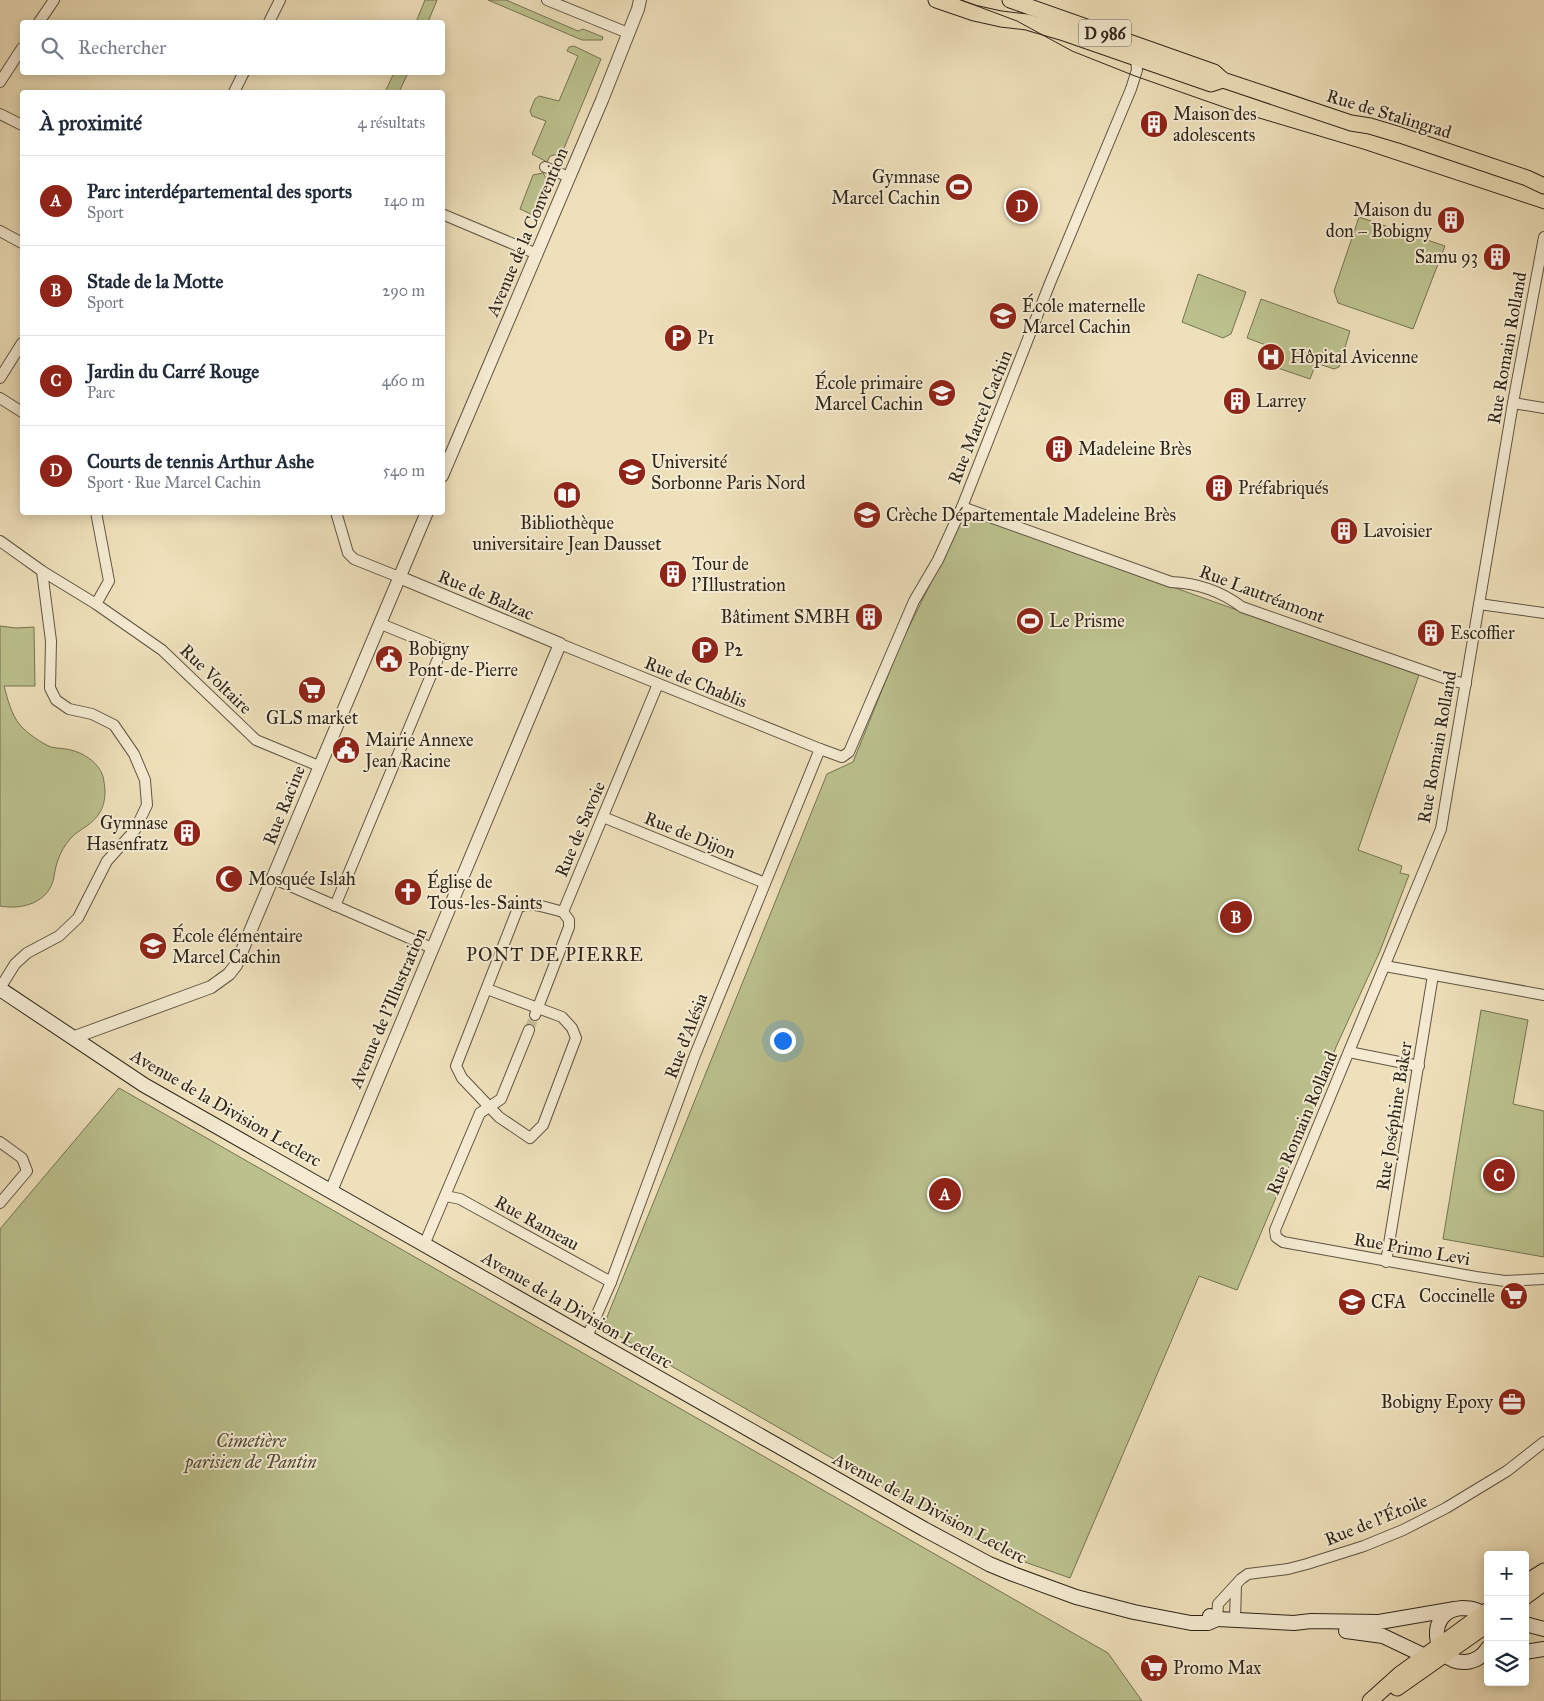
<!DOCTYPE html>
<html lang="fr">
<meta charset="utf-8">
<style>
body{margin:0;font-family:"IM FELL Great Primer",serif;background:#f2f2f3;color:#1f2937}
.controls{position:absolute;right:15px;bottom:15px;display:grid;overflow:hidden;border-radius:5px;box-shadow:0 2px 12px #0003}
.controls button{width:45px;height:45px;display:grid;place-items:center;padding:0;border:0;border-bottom:1px solid #e0e1e3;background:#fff;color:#1f2937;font:25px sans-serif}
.you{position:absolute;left:782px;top:1040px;width:18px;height:18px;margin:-12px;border:4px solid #fff;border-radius:50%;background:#1a73e8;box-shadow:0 0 0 8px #1a73e833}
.badge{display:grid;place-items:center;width:32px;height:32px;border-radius:50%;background:#8f2418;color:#fff;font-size:16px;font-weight:700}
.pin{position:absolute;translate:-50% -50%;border:2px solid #fff;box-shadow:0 1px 5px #0006}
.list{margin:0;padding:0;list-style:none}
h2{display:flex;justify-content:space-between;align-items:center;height:65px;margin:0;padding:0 20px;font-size:21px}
h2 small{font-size:16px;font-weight:400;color:#747a83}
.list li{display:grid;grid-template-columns:32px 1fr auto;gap:15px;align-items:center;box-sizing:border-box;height:90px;padding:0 20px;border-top:1px solid #e0e1e3}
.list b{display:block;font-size:19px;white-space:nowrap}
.list p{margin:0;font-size:16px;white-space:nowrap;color:#747a83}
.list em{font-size:16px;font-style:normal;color:#747a83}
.icon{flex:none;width:28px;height:28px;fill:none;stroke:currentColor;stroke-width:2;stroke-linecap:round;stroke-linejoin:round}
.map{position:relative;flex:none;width:1544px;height:1701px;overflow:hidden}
.search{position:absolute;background:#fff;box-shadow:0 2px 12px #0003;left:20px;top:20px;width:425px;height:55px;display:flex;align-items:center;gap:12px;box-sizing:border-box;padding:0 18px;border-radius:5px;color:#747a83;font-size:19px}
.panel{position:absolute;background:#fff;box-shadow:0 2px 12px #0003;left:20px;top:90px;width:425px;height:425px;border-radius:5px}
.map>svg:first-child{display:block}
.green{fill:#bbc18d;stroke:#757354}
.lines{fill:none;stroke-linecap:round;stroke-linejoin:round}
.minor-tunnel{stroke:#c8bb9a;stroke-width:10;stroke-dasharray:10 5;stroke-linecap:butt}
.minor-casing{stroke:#5f5443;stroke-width:12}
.tertiary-casing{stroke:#5f5443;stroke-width:14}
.secondary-casing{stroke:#2f251b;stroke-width:16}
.primary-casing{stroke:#2f251b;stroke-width:17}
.minor{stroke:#f4ebd2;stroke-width:10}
.tertiary{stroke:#f4ebd2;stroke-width:12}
.secondary{stroke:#f4ebd2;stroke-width:14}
.primary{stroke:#eee0ba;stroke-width:15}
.tram{stroke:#2f251b;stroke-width:1}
.labels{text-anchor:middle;stroke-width:4;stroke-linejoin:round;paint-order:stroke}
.shield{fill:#f4ebd2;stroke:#6a6052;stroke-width:1}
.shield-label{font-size:16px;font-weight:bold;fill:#2f251b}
.poi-label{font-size:18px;fill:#2f251b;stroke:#f4ebd2;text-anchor:start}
.street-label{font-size:18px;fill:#2f251b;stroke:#f4ebd2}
.park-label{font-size:18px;font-style:italic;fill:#524c38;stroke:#f4ebd2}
.neighbourhood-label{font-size:19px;letter-spacing:1px;fill:#2f251b;stroke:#f4ebd2}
</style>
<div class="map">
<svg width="1544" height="1701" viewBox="0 0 1544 1701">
<rect width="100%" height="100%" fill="#eee0ba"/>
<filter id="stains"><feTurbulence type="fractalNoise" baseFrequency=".004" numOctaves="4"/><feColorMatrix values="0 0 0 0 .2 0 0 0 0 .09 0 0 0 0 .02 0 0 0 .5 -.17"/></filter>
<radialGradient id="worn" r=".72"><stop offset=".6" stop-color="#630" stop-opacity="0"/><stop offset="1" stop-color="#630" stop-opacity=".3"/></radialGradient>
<!-- green -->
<g class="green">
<polygon points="425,0 437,0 428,22 416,22"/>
<polygon points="488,0 506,0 578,31 583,29 603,37 602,40 582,40"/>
<polygon points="574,46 601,59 562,153 550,156 547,162 532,154 546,121 532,116 530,111 535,99 539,96 559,101 578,56 567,51 569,47"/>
<polygon points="394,73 408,73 399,92 385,92"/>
<polygon points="543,173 549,183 535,216 520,209 533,175"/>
<polygon points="1359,217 1445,246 1413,329 1338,303 1334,291"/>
<polygon points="1198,274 1246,292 1231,334 1223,338 1182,322"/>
<polygon points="1261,299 1350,331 1339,367 1334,369 1316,363 1310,379 1260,362 1266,345 1247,338"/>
<polygon points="971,515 1419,675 1358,850 1402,866 1400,873 1409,875 1380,951 1336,1047 1314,1107 1237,1290 1199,1276 1070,1578 1019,1560 961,1532 603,1327 827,774 853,762 901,643 963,518"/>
<path d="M 0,626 L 16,628 L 34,627 L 35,686 L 4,686 C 8,700 11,714 20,725 C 27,733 41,743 51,747 C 59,749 67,748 74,751 C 88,755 103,767 104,782 C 107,800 103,814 88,825 C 84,828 79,831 75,834 C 62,846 56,861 54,877 C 49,903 22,910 0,906 Z"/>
<polygon points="1481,1010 1528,1020 1513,1104 1544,1111 1544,1257 1443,1239"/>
<polygon points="119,1088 1108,1653 1142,1701 0,1701 0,1229"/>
</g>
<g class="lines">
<!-- minor-tunnel -->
<polyline class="minor-tunnel" points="529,1030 535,1015"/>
<defs>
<g id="minor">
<polyline points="547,0 628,33"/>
<polyline points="39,22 54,0"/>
<polyline points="269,22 280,0"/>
<polyline points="0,82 22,48"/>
<polyline points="234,92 244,72"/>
<polyline points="0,114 22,125"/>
<polyline points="545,167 569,177"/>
<polyline points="442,214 537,254"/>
<polyline points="0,231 22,243"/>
<polyline points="1544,237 1513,403 1441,829 1275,1230 1276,1237 1283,1242 1476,1277 1505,1281 1544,1279"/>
<polyline points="0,378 22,343"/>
<polyline points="0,398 22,412"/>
<polyline points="1513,403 1544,408"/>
<path d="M 962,507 L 1171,582 C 1197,583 1222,592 1242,607 L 1450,680 L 1466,684"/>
<polyline points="96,512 109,581 96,604 162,650 256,740 319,766"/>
<polyline points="336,512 348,553 354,559 399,577"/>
<polyline points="0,541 42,571 96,604"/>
<polyline points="1479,604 1544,613"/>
<polyline points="560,644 820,749 842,757 849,752 914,601 938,560 962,507 1050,283 1131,89 1137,70 1136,58"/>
<polyline points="603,817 765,883"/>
<polyline points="272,878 432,948"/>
<polyline points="335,906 442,649 381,624"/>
<polyline points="563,912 658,684"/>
<polyline points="1385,966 1544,995"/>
<polyline points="0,988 15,964 27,953 59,936 78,918 107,861 135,830 147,805 145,780 134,754 114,725 92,714 69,709 56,700 50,688 51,641 42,571"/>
<path d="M 487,989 L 562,1017 L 572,1028 L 576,1038 L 543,1125 L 530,1138 L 499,1117 L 462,1078 L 456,1066 L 518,908 C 529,900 550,909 563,912"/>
<polyline points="535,1015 569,927 569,920 563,912"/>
<polyline points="1349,1052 1419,1066"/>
<polyline points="0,1142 22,1158 27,1171 0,1203"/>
<polyline points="446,1196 460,1199 611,1282"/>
<polyline points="424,1245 480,1113 501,1099 529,1030"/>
<polyline points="1386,1262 1433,975"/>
<polyline points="587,1337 611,1282 695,1055 820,749"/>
<polyline points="1217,1619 1218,1604 1241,1579 1248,1574 1288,1569 1307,1564 1364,1546 1403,1530 1446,1508 1507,1471 1544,1442"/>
<polyline points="1235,1620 1236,1585"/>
</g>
<g id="tertiary">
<polyline points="442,476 602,100 638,9 640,0"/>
<polyline points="75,1037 211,987 229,974 236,965 427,512"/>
<polyline points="331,1191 560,644 399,577"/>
</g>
<g id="secondary">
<polyline points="0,989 144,1085 924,1529 989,1564 1013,1574 1076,1597 1134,1612 1191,1623 1208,1623 1217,1619"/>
<polyline points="1210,1616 1217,1619 1294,1623 1311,1621 1379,1622 1455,1609"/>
<path d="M 1488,1621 C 1481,1610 1474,1608 1462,1608 C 1425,1610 1431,1664 1466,1662 C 1475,1661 1483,1656 1488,1648"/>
<polyline points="1525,1624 1544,1629"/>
<polyline points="1346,1631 1383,1636 1425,1656 1435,1655"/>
<polyline points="1525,1652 1544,1649"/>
</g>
<g id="primary">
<polyline points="936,0 974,13 1001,19 1027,22 1061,32 1211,84 1223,80"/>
<polyline points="1010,0 1214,72 1223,80 1351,123 1370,126 1400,135 1527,178 1544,186"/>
<polyline points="1525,1583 1544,1571"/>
<polyline points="1525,1597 1544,1583"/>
<polyline points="1397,1688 1488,1624"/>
<polyline points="1370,1701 1400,1674 1488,1610"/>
</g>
</defs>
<!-- minor casing -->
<use href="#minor" class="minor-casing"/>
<!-- tertiary casing -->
<use href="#tertiary" class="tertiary-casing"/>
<!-- secondary casing -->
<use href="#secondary" class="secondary-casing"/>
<!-- primary casing -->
<use href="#primary" class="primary-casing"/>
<!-- minor -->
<use href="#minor" class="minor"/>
<!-- tertiary -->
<use href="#tertiary" class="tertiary"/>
<!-- secondary -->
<use href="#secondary" class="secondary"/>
<!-- primary -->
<use href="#primary" class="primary"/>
<!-- tram -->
<polyline class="tram" points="961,0 1017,21 1072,51 1135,76 1229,109 1363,149 1544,209"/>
</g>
<!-- icons -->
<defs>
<symbol id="building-disc" viewBox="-11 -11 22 22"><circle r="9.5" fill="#8f2418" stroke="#f4ebd2"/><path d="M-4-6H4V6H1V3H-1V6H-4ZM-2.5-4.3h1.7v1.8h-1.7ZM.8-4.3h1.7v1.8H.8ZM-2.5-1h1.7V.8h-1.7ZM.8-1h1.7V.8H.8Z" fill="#fff"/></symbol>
<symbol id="stadium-disc" viewBox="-11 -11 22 22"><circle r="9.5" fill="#8f2418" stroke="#f4ebd2"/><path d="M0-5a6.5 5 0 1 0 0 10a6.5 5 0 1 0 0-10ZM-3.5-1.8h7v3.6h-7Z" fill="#fff"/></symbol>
<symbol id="school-disc" viewBox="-11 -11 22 22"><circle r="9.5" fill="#8f2418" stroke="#f4ebd2"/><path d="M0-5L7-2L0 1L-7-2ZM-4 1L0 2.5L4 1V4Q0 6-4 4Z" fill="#fff"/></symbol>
<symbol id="parking-disc" viewBox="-11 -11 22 22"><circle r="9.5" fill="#8f2418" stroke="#f4ebd2"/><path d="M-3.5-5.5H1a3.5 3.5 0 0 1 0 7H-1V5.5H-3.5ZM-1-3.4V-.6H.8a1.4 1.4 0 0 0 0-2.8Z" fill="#fff"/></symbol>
<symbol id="hospital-disc" viewBox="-11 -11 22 22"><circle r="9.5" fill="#8f2418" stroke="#f4ebd2"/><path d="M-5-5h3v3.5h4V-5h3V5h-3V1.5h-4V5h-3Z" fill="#fff"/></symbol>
<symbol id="university-disc" viewBox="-11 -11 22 22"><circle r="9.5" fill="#8f2418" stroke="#f4ebd2"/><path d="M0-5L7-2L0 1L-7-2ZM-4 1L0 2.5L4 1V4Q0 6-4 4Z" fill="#fff"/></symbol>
<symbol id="library-disc" viewBox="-11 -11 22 22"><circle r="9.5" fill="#8f2418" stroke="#f4ebd2"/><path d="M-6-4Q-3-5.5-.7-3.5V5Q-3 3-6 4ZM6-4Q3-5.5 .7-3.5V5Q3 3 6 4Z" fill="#fff"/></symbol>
<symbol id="civic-disc" viewBox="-11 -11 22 22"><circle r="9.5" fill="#8f2418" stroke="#f4ebd2"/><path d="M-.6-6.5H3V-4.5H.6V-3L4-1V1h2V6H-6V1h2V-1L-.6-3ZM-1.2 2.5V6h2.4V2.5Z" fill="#fff"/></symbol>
<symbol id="supermarket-disc" viewBox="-11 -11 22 22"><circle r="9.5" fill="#8f2418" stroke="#f4ebd2"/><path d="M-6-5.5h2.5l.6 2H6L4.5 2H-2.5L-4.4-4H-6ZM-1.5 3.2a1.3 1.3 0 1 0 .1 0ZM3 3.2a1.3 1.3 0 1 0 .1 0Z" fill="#fff"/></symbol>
<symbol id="mosque-disc" viewBox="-11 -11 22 22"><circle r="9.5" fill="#8f2418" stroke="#f4ebd2"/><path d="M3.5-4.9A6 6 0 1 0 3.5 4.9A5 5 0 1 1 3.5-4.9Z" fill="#fff"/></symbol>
<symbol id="church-disc" viewBox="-11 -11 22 22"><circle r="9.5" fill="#8f2418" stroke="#f4ebd2"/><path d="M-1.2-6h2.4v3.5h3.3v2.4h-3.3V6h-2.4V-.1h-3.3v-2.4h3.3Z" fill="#fff"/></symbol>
<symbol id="office-disc" viewBox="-11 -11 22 22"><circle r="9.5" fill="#8f2418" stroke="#f4ebd2"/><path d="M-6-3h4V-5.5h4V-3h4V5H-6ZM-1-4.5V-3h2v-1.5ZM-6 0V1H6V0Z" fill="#fff"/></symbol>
</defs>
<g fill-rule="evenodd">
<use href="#building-disc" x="1138" y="108" width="32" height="32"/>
<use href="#stadium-disc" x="943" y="171" width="32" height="32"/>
<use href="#building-disc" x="1435" y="204" width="32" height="32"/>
<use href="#building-disc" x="1481" y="241" width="32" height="32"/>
<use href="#school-disc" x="987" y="300" width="32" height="32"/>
<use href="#parking-disc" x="662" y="322" width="32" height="32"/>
<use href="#hospital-disc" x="1255" y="341" width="32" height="32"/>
<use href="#school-disc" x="926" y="377" width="32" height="32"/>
<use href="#building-disc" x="1221" y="385" width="32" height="32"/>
<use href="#building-disc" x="1043" y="433" width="32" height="32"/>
<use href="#university-disc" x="616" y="456" width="32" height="32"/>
<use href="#building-disc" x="1203" y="472" width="32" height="32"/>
<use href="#library-disc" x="551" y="479" width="32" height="32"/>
<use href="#school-disc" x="851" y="499" width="32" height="32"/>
<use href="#building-disc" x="1328" y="515" width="32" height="32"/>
<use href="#building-disc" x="657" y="558" width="32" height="32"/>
<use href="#building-disc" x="853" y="601" width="32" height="32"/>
<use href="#stadium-disc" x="1014" y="605" width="32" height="32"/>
<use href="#building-disc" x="1415" y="617" width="32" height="32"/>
<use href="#parking-disc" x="689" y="634" width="32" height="32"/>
<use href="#civic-disc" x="373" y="643" width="32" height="32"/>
<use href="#supermarket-disc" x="296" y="674" width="32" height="32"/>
<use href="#civic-disc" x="330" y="734" width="32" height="32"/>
<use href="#building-disc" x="171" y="817" width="32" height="32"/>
<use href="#mosque-disc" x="213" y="863" width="32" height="32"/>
<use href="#church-disc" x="392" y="876" width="32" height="32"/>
<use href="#school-disc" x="137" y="930" width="32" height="32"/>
<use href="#supermarket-disc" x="1498" y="1280" width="32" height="32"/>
<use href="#school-disc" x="1336" y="1286" width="32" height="32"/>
<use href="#office-disc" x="1496" y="1386" width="32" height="32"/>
<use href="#supermarket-disc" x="1138" y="1652" width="32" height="32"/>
</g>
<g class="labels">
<!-- shield labels -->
<rect class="shield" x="1079" y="19.5" width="52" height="27" rx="4"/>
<g class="shield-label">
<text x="1105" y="39">D 986</text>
</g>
<!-- poi labels -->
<g class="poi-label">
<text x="1173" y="120">Maison des<tspan x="1173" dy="21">adolescents</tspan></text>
<text x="940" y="183" text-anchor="end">Gymnase<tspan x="940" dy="21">Marcel Cachin</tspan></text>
<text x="1432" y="216" text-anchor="end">Maison du<tspan x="1432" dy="21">don – Bobigny</tspan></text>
<text x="1478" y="263" text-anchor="end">Samu 93</text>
<text x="1022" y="312">École maternelle<tspan x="1022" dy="21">Marcel Cachin</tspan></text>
<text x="697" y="344">P1</text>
<text x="1290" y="363">Hôpital Avicenne</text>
<text x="923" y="389" text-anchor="end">École primaire<tspan x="923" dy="21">Marcel Cachin</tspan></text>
<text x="1256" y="407">Larrey</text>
<text x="1078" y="455">Madeleine Brès</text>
<text x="651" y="468">Université<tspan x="651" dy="21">Sorbonne Paris Nord</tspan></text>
<text x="1238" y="494">Préfabriqués</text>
<text x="886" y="521">Crèche Départementale Madeleine Brès</text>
<text x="567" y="529" text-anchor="middle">Bibliothèque<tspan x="567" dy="21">universitaire Jean Dausset</tspan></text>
<text x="1363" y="537">Lavoisier</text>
<text x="692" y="570">Tour de<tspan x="692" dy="21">l'Illustration</tspan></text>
<text x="850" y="623" text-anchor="end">Bâtiment SMBH</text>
<text x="1049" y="627">Le Prisme</text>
<text x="1450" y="639">Escoffier</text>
<text x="408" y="655">Bobigny<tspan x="408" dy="21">Pont-de-Pierre</tspan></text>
<text x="724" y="656">P2</text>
<text x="312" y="724" text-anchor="middle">GLS market</text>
<text x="365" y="746">Mairie Annexe<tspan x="365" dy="21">Jean Racine</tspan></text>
<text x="168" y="829" text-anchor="end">Gymnase<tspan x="168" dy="21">Hasenfratz</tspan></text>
<text x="248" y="885">Mosquée Islah</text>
<text x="427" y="888">Église de<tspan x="427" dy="21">Tous-les-Saints</tspan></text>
<text x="172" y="942">École élémentaire<tspan x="172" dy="21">Marcel Cachin</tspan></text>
<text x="1495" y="1302" text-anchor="end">Coccinelle</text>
<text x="1371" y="1308">CFA</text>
<text x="1493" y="1408" text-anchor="end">Bobigny Epoxy</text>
<text x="1173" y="1674">Promo Max</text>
</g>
<!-- street labels -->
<g class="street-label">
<text transform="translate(1389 114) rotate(17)" y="6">Rue de Stalingrad</text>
<text transform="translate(527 232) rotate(-67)" y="6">Avenue de la Convention</text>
<text transform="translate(1507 348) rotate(-80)" y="6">Rue Romain Rolland</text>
<text transform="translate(980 417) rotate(-68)" y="6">Rue Marcel Cachin</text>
<text transform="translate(1262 594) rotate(21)" y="6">Rue Lautréamont</text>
<text transform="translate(486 595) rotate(23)" y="6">Rue de Balzac</text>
<text transform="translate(216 679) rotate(44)" y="6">Rue Voltaire</text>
<text transform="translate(696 682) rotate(22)" y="6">Rue de Chablis</text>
<text transform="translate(1437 747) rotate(-80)" y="6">Rue Romain Rolland</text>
<text transform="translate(284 805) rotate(-68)" y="6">Rue Racine</text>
<text transform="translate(580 829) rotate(-67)" y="6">Rue de Savoie</text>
<text transform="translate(690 835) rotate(22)" y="6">Rue de Dijon</text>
<text transform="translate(388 1008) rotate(-67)" y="6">Avenue de l'Illustration</text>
<text transform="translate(686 1036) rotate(-69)" y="6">Rue d'Alésia</text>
<text transform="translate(226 1108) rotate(30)" y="6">Avenue de la Division Leclerc</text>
<text transform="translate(1394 1116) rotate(-81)" y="6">Rue Joséphine Baker</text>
<text transform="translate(1302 1123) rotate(-67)" y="6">Rue Romain Rolland</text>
<text transform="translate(537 1223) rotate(29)" y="6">Rue Rameau</text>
<text transform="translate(1412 1249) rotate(10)" y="6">Rue Primo Levi</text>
<text transform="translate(577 1310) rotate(30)" y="6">Avenue de la Division Leclerc</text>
<text transform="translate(930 1508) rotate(28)" y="6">Avenue de la Division Leclerc</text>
<text transform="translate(1376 1520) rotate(-22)" y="6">Rue de l'Étoile</text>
</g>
<!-- park labels -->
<g class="park-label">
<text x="251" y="1447">Cimetière<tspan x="251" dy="21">parisien de Pantin</tspan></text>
</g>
<!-- neighbourhood labels -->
<g class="neighbourhood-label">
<text x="555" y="961">PONT DE PIERRE</text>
</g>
</g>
<rect width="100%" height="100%" filter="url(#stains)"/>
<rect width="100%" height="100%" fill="url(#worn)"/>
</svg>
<div class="controls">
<button>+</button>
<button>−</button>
<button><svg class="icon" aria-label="layers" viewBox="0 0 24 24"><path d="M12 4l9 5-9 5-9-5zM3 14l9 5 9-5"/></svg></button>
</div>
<div class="you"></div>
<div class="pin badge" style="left:945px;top:1194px">A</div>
<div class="pin badge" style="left:1236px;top:917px">B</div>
<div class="pin badge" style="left:1499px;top:1175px">C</div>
<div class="pin badge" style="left:1022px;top:206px">D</div>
<div class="search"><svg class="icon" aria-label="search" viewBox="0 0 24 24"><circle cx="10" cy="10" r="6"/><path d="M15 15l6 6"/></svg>Rechercher</div>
<section class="panel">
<h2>À proximité<small>4 résultats</small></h2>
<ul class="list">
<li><span class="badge">A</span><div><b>Parc interdépartemental des sports</b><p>Sport</p></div><em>140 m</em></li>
<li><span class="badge">B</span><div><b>Stade de la Motte</b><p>Sport</p></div><em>290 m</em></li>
<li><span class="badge">C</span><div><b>Jardin du Carré Rouge</b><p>Parc</p></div><em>460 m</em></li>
<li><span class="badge">D</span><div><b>Courts de tennis Arthur Ashe</b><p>Sport · Rue Marcel Cachin</p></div><em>540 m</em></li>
</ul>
</section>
</div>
